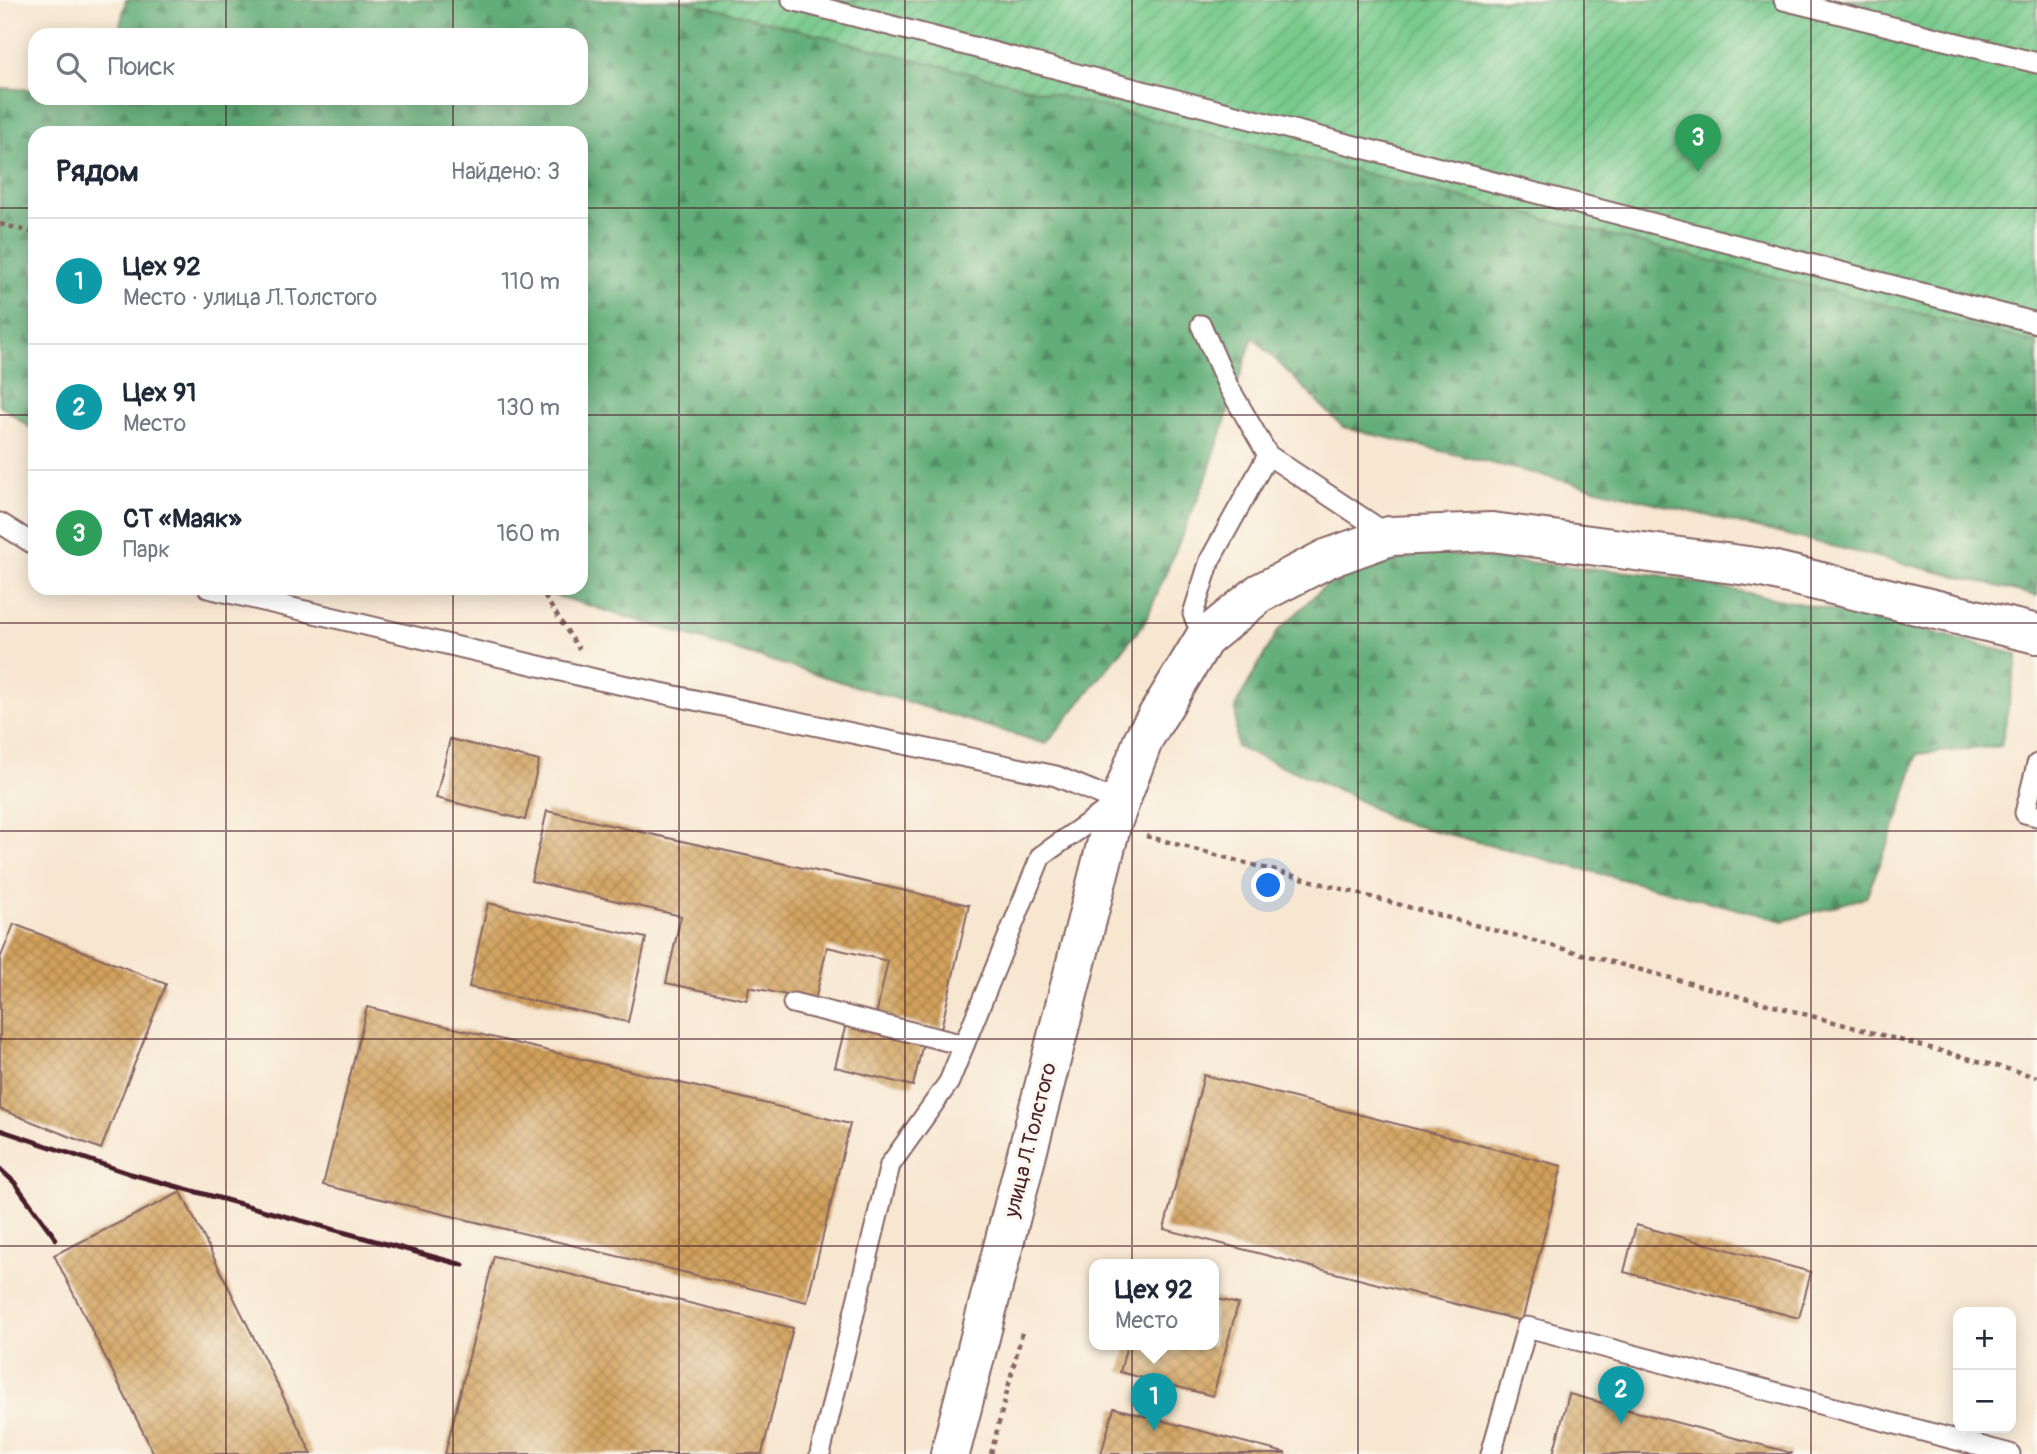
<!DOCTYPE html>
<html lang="ru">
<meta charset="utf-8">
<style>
body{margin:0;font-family:Pangolin,sans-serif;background:#f6f6f7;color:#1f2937}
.controls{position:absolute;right:21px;bottom:21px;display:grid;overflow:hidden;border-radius:14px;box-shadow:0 4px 18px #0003}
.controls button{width:63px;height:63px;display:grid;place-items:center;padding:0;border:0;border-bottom:2px solid #e0e1e3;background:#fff;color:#1f2937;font:35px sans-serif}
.you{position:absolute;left:1269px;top:886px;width:24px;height:24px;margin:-18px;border:5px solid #fff;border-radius:50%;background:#1a73e8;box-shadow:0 0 0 10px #1a73e833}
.badge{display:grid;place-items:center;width:46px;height:46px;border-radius:50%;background:#0f766e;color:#fff;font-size:23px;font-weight:700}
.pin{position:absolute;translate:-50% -58px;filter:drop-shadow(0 2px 4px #0008)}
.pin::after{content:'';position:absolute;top:37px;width:24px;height:21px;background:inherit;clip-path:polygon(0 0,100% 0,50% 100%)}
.popup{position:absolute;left:1089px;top:1259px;width:130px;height:91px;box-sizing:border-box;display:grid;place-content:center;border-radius:14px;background:#fff;filter:drop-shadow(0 2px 5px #0005);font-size:23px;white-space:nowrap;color:#747a83}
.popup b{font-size:26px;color:#1f2937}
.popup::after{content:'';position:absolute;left:50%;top:100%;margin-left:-14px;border:14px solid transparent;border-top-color:#fff}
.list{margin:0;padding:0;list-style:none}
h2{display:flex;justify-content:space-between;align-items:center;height:91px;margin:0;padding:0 28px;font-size:30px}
h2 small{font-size:23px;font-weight:400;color:#747a83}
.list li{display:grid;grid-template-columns:46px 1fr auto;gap:21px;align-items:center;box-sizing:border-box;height:126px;padding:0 28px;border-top:2px solid #e0e1e3}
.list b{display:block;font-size:26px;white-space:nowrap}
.list p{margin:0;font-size:23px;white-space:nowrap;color:#747a83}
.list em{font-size:23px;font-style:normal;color:#747a83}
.icon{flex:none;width:38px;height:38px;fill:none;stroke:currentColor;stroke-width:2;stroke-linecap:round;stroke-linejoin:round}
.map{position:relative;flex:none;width:2037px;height:1454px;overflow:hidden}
.search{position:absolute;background:#fff;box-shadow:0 4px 18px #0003;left:28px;top:28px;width:560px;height:77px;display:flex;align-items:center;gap:18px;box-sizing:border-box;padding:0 24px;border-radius:21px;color:#747a83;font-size:26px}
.panel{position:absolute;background:#fff;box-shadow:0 4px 18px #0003;left:28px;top:126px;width:560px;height:469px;border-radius:21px}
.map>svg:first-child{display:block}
.forest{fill:url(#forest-firs);stroke:#566652;stroke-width:2}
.garden{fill:url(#garden-furrows);stroke:#61745c;stroke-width:2}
.building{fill:url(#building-cross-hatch)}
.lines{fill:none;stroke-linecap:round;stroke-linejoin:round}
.lane-casing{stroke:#876565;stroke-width:23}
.street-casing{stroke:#876565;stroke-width:42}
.path{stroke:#876565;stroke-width:4.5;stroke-dasharray:5 5;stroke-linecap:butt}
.lane{stroke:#fff;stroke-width:19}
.street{stroke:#fff;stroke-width:38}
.rail{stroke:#4a1f2b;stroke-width:5}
.grid{fill:none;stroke:#4a1f2b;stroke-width:2;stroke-opacity:0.55}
.labels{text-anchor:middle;stroke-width:6;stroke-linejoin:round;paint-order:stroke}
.street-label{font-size:21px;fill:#4a1f2b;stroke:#fbf7ec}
</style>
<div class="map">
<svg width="2037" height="1454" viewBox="0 0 2037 1454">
<defs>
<pattern id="forest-firs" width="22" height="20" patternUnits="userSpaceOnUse" patternTransform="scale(1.75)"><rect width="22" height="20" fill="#62ae78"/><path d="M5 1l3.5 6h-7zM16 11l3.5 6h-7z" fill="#538d63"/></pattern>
<pattern id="garden-furrows" width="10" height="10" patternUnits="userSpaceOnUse" patternTransform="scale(1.75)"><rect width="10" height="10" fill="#78ca8d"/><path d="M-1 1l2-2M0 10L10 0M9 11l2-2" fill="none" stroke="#69ad7a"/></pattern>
<pattern id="building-cross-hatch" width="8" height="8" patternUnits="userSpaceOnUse" patternTransform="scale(1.75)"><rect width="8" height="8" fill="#d2a15c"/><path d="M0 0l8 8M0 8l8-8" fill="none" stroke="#ac834c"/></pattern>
</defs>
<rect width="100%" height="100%" fill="#fbf7ec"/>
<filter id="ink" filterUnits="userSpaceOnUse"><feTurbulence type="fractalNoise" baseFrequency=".0143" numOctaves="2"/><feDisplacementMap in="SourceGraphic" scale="14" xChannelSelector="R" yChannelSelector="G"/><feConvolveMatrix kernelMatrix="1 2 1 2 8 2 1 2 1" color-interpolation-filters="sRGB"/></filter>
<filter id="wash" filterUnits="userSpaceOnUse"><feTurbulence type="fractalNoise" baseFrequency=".00686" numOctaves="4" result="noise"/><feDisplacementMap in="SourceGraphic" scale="28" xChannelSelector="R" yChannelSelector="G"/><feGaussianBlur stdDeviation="1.57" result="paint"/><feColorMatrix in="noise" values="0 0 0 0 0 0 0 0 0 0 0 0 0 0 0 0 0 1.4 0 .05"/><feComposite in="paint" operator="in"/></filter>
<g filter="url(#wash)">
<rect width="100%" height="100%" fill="#f7e6d0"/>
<!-- forest -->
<g class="forest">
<polygon points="126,0 681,0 2037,343 2037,596 1343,427 1253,337 1206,479 1145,622 1046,744 531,588 581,588 581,133 35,133 35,431 0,405 0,88 35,90 35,98 581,98 581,35 118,35"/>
<polygon points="1424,552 1659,575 1897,623 2018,655 2001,746 1917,754 1899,816 1866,897 1784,921 1393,820 1346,793 1236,747 1236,705 1277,632 1329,582"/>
</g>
<!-- garden -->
<polygon class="garden" points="681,0 2037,0 2037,343"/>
<g id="blocks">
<!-- building -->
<g class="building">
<polygon points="450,739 539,761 525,820 436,798"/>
<polygon points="547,811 969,905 941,1029 876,1015 888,961 827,947 815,1001 749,987 747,1000 666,983 681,916 531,881"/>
<polygon points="488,903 646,938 628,1022 469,987"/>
<polygon points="14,924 166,984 101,1149 0,1109 0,959"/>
<polygon points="367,1007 850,1124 807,1302 323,1185"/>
<polygon points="846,1024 923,1043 913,1086 835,1067"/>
<polygon points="1204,1075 1562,1166 1522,1321 1164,1229"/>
<polygon points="181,1192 312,1454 154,1454 54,1255"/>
<polygon points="1636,1225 1811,1272 1799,1318 1624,1272"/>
<polygon points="494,1256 793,1328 762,1454 445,1454"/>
<polygon points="1214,1298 1238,1304 1213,1396 1120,1372 1127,1345 1214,1345"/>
<polygon points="1569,1394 1792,1453 1791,1454 1553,1454"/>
<polygon points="1114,1408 1285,1453 1285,1454 1101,1454"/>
</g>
</g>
</g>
<g filter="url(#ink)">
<use href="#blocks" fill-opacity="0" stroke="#876565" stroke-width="2"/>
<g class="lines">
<defs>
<g id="lane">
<polyline points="792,0 2037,323"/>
<polyline points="1784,0 2037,63"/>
<polyline points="1201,325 1228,386 1268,455"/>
<polyline points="0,523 35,545"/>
<polyline points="208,588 599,680 1056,776 1119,802"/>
<polyline points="1204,639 1193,614 1210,560 1268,455 1390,536"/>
<polyline points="2037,764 2025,813 2037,816"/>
<polyline points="793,1003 964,1045"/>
<polyline points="820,1454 890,1165 949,1082 1041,856 1112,806"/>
<polyline points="1491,1454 1527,1327 2010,1454"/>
</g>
<polyline id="street" points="950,1454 1111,826 1144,738 1204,639 1260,593 1326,559 1390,536 1492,532 1763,568 2037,634"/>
</defs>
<!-- lane casing -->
<use href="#lane" class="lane-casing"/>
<!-- street casing -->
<use href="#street" class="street-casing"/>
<!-- path -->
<g class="path">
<polyline points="0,224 35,233"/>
<polyline points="539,588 579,649"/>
<polyline points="1146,836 2037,1077"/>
<polyline points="991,1454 1023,1329"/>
</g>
<!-- lane -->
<use href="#lane" class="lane"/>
<!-- street -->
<use href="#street" class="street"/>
<!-- rail -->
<g class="rail">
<polyline points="0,1130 131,1174 463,1265"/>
<polyline points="0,1169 14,1182 56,1239"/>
</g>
</g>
</g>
<!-- grid -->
<path class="grid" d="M 226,0 L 226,35M 453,0 L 453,35M 679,0 L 679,1454M 905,0 L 905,1454M 1132,0 L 1132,1454M 1358,0 L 1358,1454M 1584,0 L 1584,1454M 1811,0 L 1811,1454M 226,98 L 226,133M 453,98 L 453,133M 0,208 L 35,208M 581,208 L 2037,208M 0,415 L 35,415M 581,415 L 2037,415M 226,588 L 226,1454M 453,588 L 453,1454M 0,623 L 2037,623M 0,831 L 2037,831M 0,1039 L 2037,1039M 0,1246 L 2037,1246"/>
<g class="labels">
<!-- street labels -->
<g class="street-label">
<text transform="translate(1030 1140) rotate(-76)" y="7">улица Л.Толстого</text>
</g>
</g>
</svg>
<div class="controls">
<button>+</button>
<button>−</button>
</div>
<div class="you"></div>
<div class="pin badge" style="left:1154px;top:1431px;background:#0f9aa8">1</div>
<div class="popup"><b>Цех 92</b>Место</div>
<div class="pin badge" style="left:1621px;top:1424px;background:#0f9aa8">2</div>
<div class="pin badge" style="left:1698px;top:172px;background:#2e9e5b">3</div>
<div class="search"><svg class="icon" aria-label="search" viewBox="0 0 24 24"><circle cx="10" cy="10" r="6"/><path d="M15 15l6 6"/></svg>Поиск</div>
<section class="panel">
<h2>Рядом<small>Найдено: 3</small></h2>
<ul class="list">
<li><span class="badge" style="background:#0f9aa8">1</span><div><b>Цех 92</b><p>Место · улица Л.Толстого</p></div><em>110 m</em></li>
<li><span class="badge" style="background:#0f9aa8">2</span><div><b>Цех 91</b><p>Место</p></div><em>130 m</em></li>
<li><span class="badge" style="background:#2e9e5b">3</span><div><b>СТ «Маяк»</b><p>Парк</p></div><em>160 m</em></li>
</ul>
</section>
</div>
